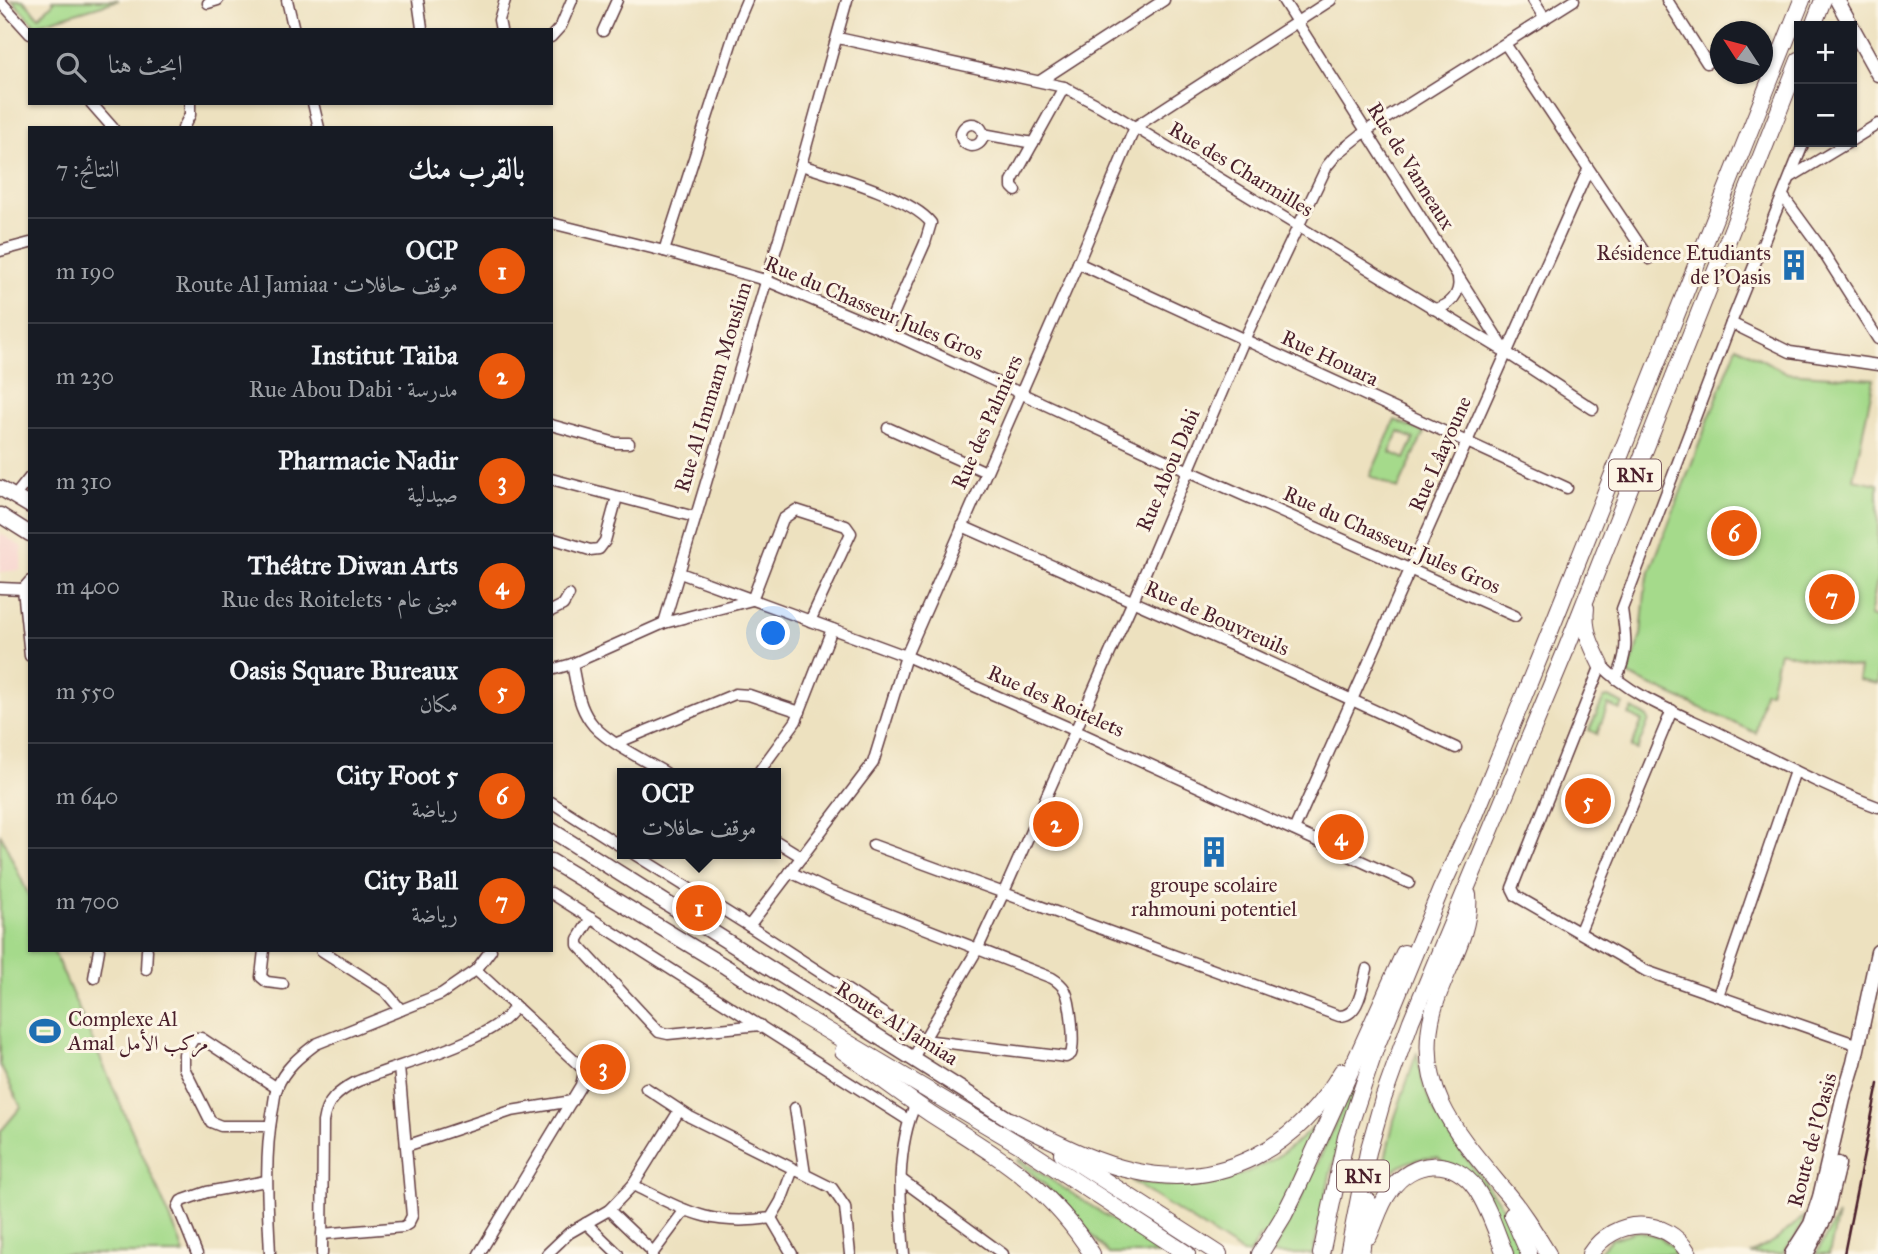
<!DOCTYPE html>
<html lang="ar">
<meta charset="utf-8">
<style>
body{margin:0;font-family:"IM FELL Great Primer",Amiri,serif;background:#20242c;color:#f1f3f6;direction:rtl}
.controls{position:absolute;right:21px;top:21px;display:grid;overflow:hidden;border-radius:0px;box-shadow:0 2px 5px #0004}
.controls button{width:63px;height:63px;display:grid;place-items:center;padding:0;border:0;border-bottom:2px solid #363941;background:#171b24;color:#f1f3f6;font:35px sans-serif}
.compass{position:absolute;left:1710px;top:21px;width:63px;height:63px;border-radius:50%;background:#171b24;box-shadow:0 2px 5px #0004;rotate:306deg}
.you{position:absolute;left:774px;top:634px;width:24px;height:24px;margin:-18px;border:5px solid #fff;border-radius:50%;background:#1a73e8;box-shadow:0 0 0 10px #1a73e833}
.badge{display:grid;place-items:center;width:46px;height:46px;border-radius:50%;background:#ea580c;color:#fff;font-size:23px;font-weight:700}
.pin{position:absolute;translate:-50% -50%;border:4px solid #fff;box-shadow:0 2px 7px #0006}
.popup{position:absolute;left:617px;top:768px;width:164px;height:91px;box-sizing:border-box;display:grid;place-content:center;border-radius:0px;background:#171b24;filter:drop-shadow(0 2px 5px #0005);font-size:23px;white-space:nowrap;color:#9ea1a6}
.popup b{font-size:26px;color:#f1f3f6}
.popup::after{content:'';position:absolute;left:50%;top:100%;margin-left:-14px;border:14px solid transparent;border-top-color:#171b24}
.list{margin:0;padding:0;list-style:none}
h2{display:flex;justify-content:space-between;align-items:center;height:91px;margin:0;padding:0 28px;font-size:30px}
h2 small{font-size:23px;font-weight:400;color:#9ea1a6}
.list li{display:grid;grid-template-columns:46px 1fr auto;gap:21px;align-items:center;box-sizing:border-box;height:105px;padding:0 28px;border-top:2px solid #363941}
.list b{display:block;font-size:26px;white-space:nowrap}
.list p{margin:0;font-size:23px;white-space:nowrap;color:#9ea1a6}
.list em{font-size:23px;font-style:normal;color:#9ea1a6}
.icon{flex:none;width:38px;height:38px;fill:none;stroke:currentColor;stroke-width:2;stroke-linecap:round;stroke-linejoin:round}
.map{position:relative;flex:none;width:1878px;height:1254px;overflow:hidden;direction:ltr}
.search{position:absolute;background:#171b24;box-shadow:0 2px 5px #0004;left:28px;top:28px;width:525px;height:77px;display:flex;align-items:center;gap:18px;box-sizing:border-box;padding:0 24px;border-radius:0px;color:#9ea1a6;font-size:26px}
.panel{position:absolute;background:#171b24;box-shadow:0 2px 5px #0004;left:28px;top:126px;width:525px;height:826px;border-radius:0px;direction:rtl}
.map>svg:first-child{display:block}
.built{fill:#f7d0cc}
.green{fill:#a5da8b;stroke:#787c5b;stroke-width:2;fill-rule:evenodd}
.lines{fill:none;stroke-linecap:round;stroke-linejoin:round}
.minor-casing{stroke:#623c41;stroke-width:13}
.major-casing{stroke:#623c41;stroke-width:17}
.highway-casing{stroke:#623c41;stroke-width:18}
.minor{stroke:#fff;stroke-width:10}
.major{stroke:#fff;stroke-width:14}
.highway{stroke:#fff;stroke-width:16}
.rail{stroke:#4a1f2b;stroke-width:2.5}
.labels{text-anchor:middle;stroke-width:6;stroke-linejoin:round;paint-order:stroke}
.shield{fill:#fcf5e5;stroke:#7f5f63;stroke-width:2}
.shield-label{font-size:19px;font-weight:bold;fill:#4a1f2b}
.street-label{font-size:21px;fill:#4a1f2b;stroke:#fcf5e5}
.poi-label{font-size:21px;fill:#4a1f2b;stroke:#fcf5e5;text-anchor:end}
</style>
<div class="map">
<svg width="1878" height="1254" viewBox="0 0 1878 1254">
<rect width="100%" height="100%" fill="#fcf5e5"/>
<filter id="ink" filterUnits="userSpaceOnUse"><feTurbulence type="fractalNoise" baseFrequency=".0143" numOctaves="2"/><feDisplacementMap in="SourceGraphic" scale="14" xChannelSelector="R" yChannelSelector="G"/><feConvolveMatrix kernelMatrix="1 2 1 2 8 2 1 2 1" color-interpolation-filters="sRGB"/></filter>
<filter id="wash" filterUnits="userSpaceOnUse"><feTurbulence type="fractalNoise" baseFrequency=".00686" numOctaves="4" result="noise"/><feDisplacementMap in="SourceGraphic" scale="28" xChannelSelector="R" yChannelSelector="G"/><feGaussianBlur stdDeviation="1.57" result="paint"/><feColorMatrix in="noise" values="0 0 0 0 0 0 0 0 0 0 0 0 0 0 0 0 0 1.4 0 .05"/><feComposite in="paint" operator="in"/></filter>
<g filter="url(#wash)">
<rect width="100%" height="100%" fill="#ede1bf"/>
<!-- built -->
<polygon class="built" points="0,533 22,547 21,570 0,572"/>
<!-- green -->
<g class="green">
<polygon points="12,0 23,0 39,17 54,2 52,0 119,0 35,25"/>
<polygon points="1737,346 1787,373 1874,379 1853,479 1878,484 1878,576 1870,616 1878,618 1878,684 1858,680 1860,668 1779,652 1770,692 1764,692 1756,733 1628,675 1641,635 1646,582"/>
<path d="M 1395,420 L 1424,433 L 1398,489 L 1370,476 ZM 1399,432 L 1414,439 L 1405,459 L 1390,452 Z"/>
<polygon points="1609,697 1623,704 1620,710 1608,705 1597,734 1589,730 1604,698"/>
<polygon points="1632,709 1646,716 1649,720 1637,750 1631,748 1642,721 1629,715"/>
<polygon points="0,833 30,898 30,950 53,950 178,1236 184,1254 0,1254 0,1132 21,1107 0,1065"/>
<path d="M 1417,1052 C 1423,1120 1470,1156 1504,1210 C 1513,1224 1519,1239 1525,1254 L 1511,1254 L 1492,1208 L 1438,1158 C 1412,1156 1391,1167 1378,1190 L 1394,1120 Z"/>
<polygon points="1362,1065 1330,1175 1313,1254 1272,1254 1301,1199"/>
<path d="M 1326,1114 L 1268,1235 L 1260,1236 L 1249,1254 L 1244,1254 L 1131,1181 C 1211,1196 1272,1174 1326,1114 Z"/>
<polygon points="1019,1159 1165,1254 1109,1254 1046,1186 1017,1161"/>
<polygon points="1807,1214 1796,1236 1782,1254 1750,1254 1776,1240"/>
<polygon points="1838,1215 1829,1254 1816,1254"/>
<polygon points="1638,1231 1660,1237 1680,1254 1597,1254 1611,1239"/>
</g>
</g>
<g filter="url(#ink)">
<g class="lines">
<defs>
<g id="minor">
<polyline points="287,0 294,30"/>
<polyline points="418,0 422,28"/>
<polyline points="1283,0 1505,350"/>
<polyline points="1533,0 1545,19"/>
<polyline points="1667,0 1707,63"/>
<polyline points="0,1 30,34"/>
<polyline points="208,3 218,0"/>
<polyline points="501,30 499,20 505,0"/>
<polyline points="603,31 617,0"/>
<polyline points="551,37 561,26 572,0"/>
<polyline points="838,38 1064,87 1100,106 1298,226 1507,353 1593,409"/>
<polyline points="1506,45 1649,259"/>
<polyline points="1040,81 1164,0"/>
<polyline points="91,103 113,128"/>
<polyline points="313,103 319,128"/>
<circle cx="972" cy="135" r="11"/>
<polyline points="183,128 190,115 190,103"/>
<polyline points="983,134 1033,143"/>
<polyline points="1852,140 1878,124"/>
<path d="M 801,165 C 832,175 911,197 931,223 L 925,243 L 886,331"/>
<polyline points="1791,177 1849,142"/>
<polyline points="1016,191 1012,187 1012,181 1064,87"/>
<polyline points="1783,196 1818,244 1878,339"/>
<polyline points="551,223 664,251 765,280 886,331 1189,471 1515,616"/>
<polyline points="0,251 30,243"/>
<polyline points="664,251 739,19 747,0"/>
<polyline points="1078,263 1567,488"/>
<path d="M 1433,309 C 1450,307 1461,294 1458,278"/>
<polyline points="1731,323 1790,352 1878,365"/>
<polyline points="551,425 616,443 629,443"/>
<polyline points="888,428 986,472"/>
<polyline points="551,479 695,517"/>
<polyline points="14,497 30,477"/>
<polyline points="962,526 1252,654 1456,748"/>
<polyline points="551,538 590,550 599,549 605,541 617,497"/>
<polyline points="680,573 906,656 1074,730 1409,883"/>
<polyline points="30,581 23,589 30,656"/>
<polyline points="0,588 23,589"/>
<polyline points="551,611 563,605 569,595"/>
<polyline points="664,623 801,165 847,0"/>
<path d="M 572,664 C 576,683 578,705 590,721 C 602,740 646,761 666,773"/>
<polyline points="551,670 572,664 664,623 752,600 783,519 796,510 846,526 851,533 810,621"/>
<path d="M 1616,679 C 1629,653 1626,638 1622,609 L 1731,323 L 1804,142"/>
<polyline points="617,743 735,694 749,695 800,712"/>
<polyline points="758,773 796,721 832,629"/>
<polyline points="551,802 622,847"/>
<polyline points="1294,830 1588,170"/>
<polyline points="776,841 802,857"/>
<path d="M 873,845 L 1339,1016 C 1360,1016 1362,986 1367,969"/>
<path d="M 634,854 L 749,926 L 924,1040 L 1066,1057 L 1071,1054 C 1075,1042 1071,1002 1065,990 C 1062,985 1057,981 1052,978 L 832,892 L 790,872"/>
<polyline points="551,893 908,1120"/>
<polyline points="591,918 578,939 578,945 659,1032 668,1034 760,1025"/>
<polyline points="749,926 873,763 906,656 1078,263 1135,127 1331,0"/>
<polyline points="1580,931 1672,710"/>
<polyline points="264,950 261,977 267,982 283,984"/>
<polyline points="321,950 385,991 401,1010"/>
<polyline points="146,969 147,950"/>
<polyline points="476,970 582,1068 584,1073 581,1085 479,1254"/>
<polyline points="94,978 99,950"/>
<polyline points="1718,996 1795,771"/>
<path d="M 1858,1045 L 1646,971 L 1516,896 L 1512,888 L 1601,665 C 1632,697 1678,713 1717,732 C 1770,758 1823,787 1878,807"/>
<polyline points="913,1058 977,950 1003,894 1133,601 1244,340 1327,166 1337,154 1366,131 1574,0"/>
<polyline points="646,1088 690,1117 832,1188 845,1207 850,1254"/>
<polyline points="795,1108 805,1174"/>
<polyline points="270,1126 221,1126 211,1122 184,1068 184,1054 194,1038 201,1038 277,1088"/>
<polyline points="406,1146 511,1111 572,1101"/>
<polyline points="902,1180 1003,1254"/>
<path d="M 633,1185 C 686,1211 710,1227 771,1218 L 781,1201 L 793,1169"/>
<polyline points="609,1210 653,1252"/>
<polyline points="771,1218 792,1254"/>
<polyline points="586,1223 618,1254"/>
<polyline points="322,1234 403,1227 408,1224 412,1216 399,1067"/>
<polyline points="197,1254 178,1207 181,1201 207,1192 266,1181"/>
<path d="M 270,1254 C 268,1207 264,1161 272,1114 C 274,1106 274,1096 277,1088 C 284,1069 300,1056 316,1044 L 441,994 L 476,970 L 491,950"/>
<path d="M 322,1254 L 323,1122 C 326,1101 338,1092 356,1082 C 392,1066 499,1040 515,1006"/>
<polyline points="547,1254 569,1233 609,1210 633,1185 679,1111"/>
<polyline points="652,1254 685,1210"/>
<path d="M 904,1254 C 900,1205 895,1149 916,1103"/>
</g>
<g id="major">
<polyline points="1837,0 1878,74"/>
<polyline points="0,488 30,506"/>
<polyline points="0,515 30,534"/>
<polyline points="551,830 1010,1120"/>
<polyline points="551,861 726,967 801,1015"/>
<polyline points="1792,1254 1811,1224 1820,1197 1843,1099 1854,1063 1878,952"/>
<polyline points="1806,1254 1825,1217 1838,1164"/>
</g>
<g id="highway">
<polyline points="1813,26 1823,0"/>
<path d="M 1586,608 C 1583,630 1592,647 1601,665"/>
<path d="M 1468,895 C 1472,935 1442,974 1433,1012 C 1414,1088 1457,1134 1502,1188 C 1520,1208 1534,1231 1548,1254"/>
<polyline points="801,1015 1020,1145 1187,1254"/>
<path d="M 843,1051 C 872,1072 901,1094 931,1114 C 998,1157 1048,1184 1092,1254"/>
<path d="M 1010,1120 C 1050,1139 1091,1162 1134,1171 C 1222,1191 1298,1146 1342,1071"/>
<polyline points="1062,1153 1219,1254"/>
<polyline points="1512,1215 1529,1254"/>
<path d="M 1369,1236 C 1376,1221 1380,1204 1390,1191 C 1412,1159 1453,1156 1476,1189 C 1489,1208 1496,1232 1505,1254"/>
<polyline points="1260,1254 1284,1215 1297,1189 1404,953"/>
<polyline points="1321,1254 1346,1137 1376,1047 1441,889 1474,818 1547,639 1802,0"/>
<polyline points="1348,1254 1368,1152 1383,1099 1411,1021 1565,652 1799,60"/>
<polyline points="1361,1254 1368,1201"/>
<path d="M 1590,1254 C 1614,1217 1666,1215 1689,1254"/>
</g>
</defs>
<!-- minor casing -->
<use href="#minor" class="minor-casing"/>
<!-- major casing -->
<use href="#major" class="major-casing"/>
<!-- highway casing -->
<use href="#highway" class="highway-casing"/>
<!-- minor -->
<use href="#minor" class="minor"/>
<!-- major -->
<use href="#major" class="major"/>
<!-- highway -->
<use href="#highway" class="highway"/>
<!-- rail -->
<polyline class="rail" points="1844,1254 1878,1084"/>
</g>
</g>
<!-- icons -->
<defs>
<symbol id="building-bare" viewBox="-9 -9 18 18"><path d="M-4-6H4V6H1V3H-1V6H-4ZM-2.5-4.3h1.7v1.8h-1.7ZM.8-4.3h1.7v1.8H.8ZM-2.5-1h1.7V.8h-1.7ZM.8-1h1.7V.8H.8Z" fill="#1f6fb2" stroke="#fcf5e5" stroke-width="2.5" paint-order="stroke"/></symbol>
<symbol id="stadium-bare" viewBox="-9 -9 18 18"><path d="M0-5a6.5 5 0 1 0 0 10a6.5 5 0 1 0 0-10ZM-3.5-1.8h7v3.6h-7Z" fill="#1f6fb2" stroke="#fcf5e5" stroke-width="2.5" paint-order="stroke"/></symbol>
</defs>
<g fill-rule="evenodd">
<use href="#building-bare" x="1772" y="243" width="44" height="44"/>
<use href="#building-bare" x="1192" y="830" width="44" height="44"/>
<use href="#stadium-bare" x="23" y="1009" width="44" height="44"/>
</g>
<g class="labels">
<!-- shield labels -->
<g class="shield">
<rect x="1609" y="459.5" width="52" height="31" rx="5"/>
<rect x="1337" y="1160.5" width="52" height="31" rx="5"/>
</g>
<g class="shield-label">
<text x="1635" y="482">RN1</text>
<text x="1363" y="1183">RN1</text>
</g>
<!-- street labels -->
<g class="street-label">
<text transform="translate(1411 166) rotate(58)" y="7">Rue de Vanneaux</text>
<text transform="translate(1241 169) rotate(31)" y="7">Rue des Charmilles</text>
<text transform="translate(874 308) rotate(23)" y="7">Rue du Chasseur Jules Gros</text>
<text transform="translate(1330 358) rotate(25)" y="7">Rue Houara</text>
<text transform="translate(713 387) rotate(-73)" y="7">Rue Al Immam Mouslim</text>
<text transform="translate(987 422) rotate(-66)" y="7">Rue des Palmiers</text>
<text transform="translate(1440 454) rotate(-66)" y="7">Rue Lâayoune</text>
<text transform="translate(1168 470) rotate(-67)" y="7">Rue Abou Dabi</text>
<text transform="translate(1392 540) rotate(24)" y="7">Rue du Chasseur Jules Gros</text>
<text transform="translate(1217 618) rotate(24)" y="7">Rue de Bouvreuils</text>
<text transform="translate(1056 701) rotate(24)" y="7">Rue des Roitelets</text>
<text transform="translate(897 1023) rotate(32)" y="7">Route Al Jamiaa</text>
<text transform="translate(1812 1140) rotate(-75)" y="7">Route de l'Oasis</text>
</g>
<!-- poi labels -->
<g class="poi-label">
<text x="1771" y="260">Résidence Etudiants<tspan x="1771" dy="24">de l'Oasis</tspan></text>
<text x="1214" y="892" text-anchor="middle">groupe scolaire<tspan x="1214" dy="24">rahmouni potentiel</tspan></text>
<text x="68" y="1026" text-anchor="start">Complexe Al<tspan x="68" dy="24">Amal مركب الأمل</tspan></text>
</g>
</g>
</svg>
<div class="controls">
<button>+</button>
<button>−</button>
</div>
<svg class="compass" viewBox="-18 -18 36 36"><path d="M0-13l5 13h-10z" fill="#e53935"/><path d="M0 13l5-13h-10z" fill="#9ea1a6"/></svg>
<div class="you"></div>
<div class="pin badge" style="left:699px;top:908px">1</div>
<div class="popup"><b>OCP</b>موقف حافلات</div>
<div class="pin badge" style="left:1056px;top:824px">2</div>
<div class="pin badge" style="left:603px;top:1067px">3</div>
<div class="pin badge" style="left:1341px;top:837px">4</div>
<div class="pin badge" style="left:1588px;top:801px">5</div>
<div class="pin badge" style="left:1734px;top:533px">6</div>
<div class="pin badge" style="left:1832px;top:597px">7</div>
<div class="search"><svg class="icon" aria-label="search" viewBox="0 0 24 24"><circle cx="10" cy="10" r="6"/><path d="M15 15l6 6"/></svg>ابحث هنا</div>
<section class="panel">
<h2>بالقرب منك<small>النتائج: 7</small></h2>
<ul class="list">
<li><span class="badge">1</span><div><b>OCP</b><p>موقف حافلات · Route Al Jamiaa</p></div><em>190 m</em></li>
<li><span class="badge">2</span><div><b>Institut Taiba</b><p>مدرسة · Rue Abou Dabi</p></div><em>230 m</em></li>
<li><span class="badge">3</span><div><b>Pharmacie Nadir</b><p>صيدلية</p></div><em>310 m</em></li>
<li><span class="badge">4</span><div><b>Théâtre Diwan Arts</b><p>مبنى عام · Rue des Roitelets</p></div><em>400 m</em></li>
<li><span class="badge">5</span><div><b>Oasis Square Bureaux</b><p>مكان</p></div><em>550 m</em></li>
<li><span class="badge">6</span><div><b>City Foot 5</b><p>رياضة</p></div><em>640 m</em></li>
<li><span class="badge">7</span><div><b>City Ball</b><p>رياضة</p></div><em>700 m</em></li>
</ul>
</section>
</div>
